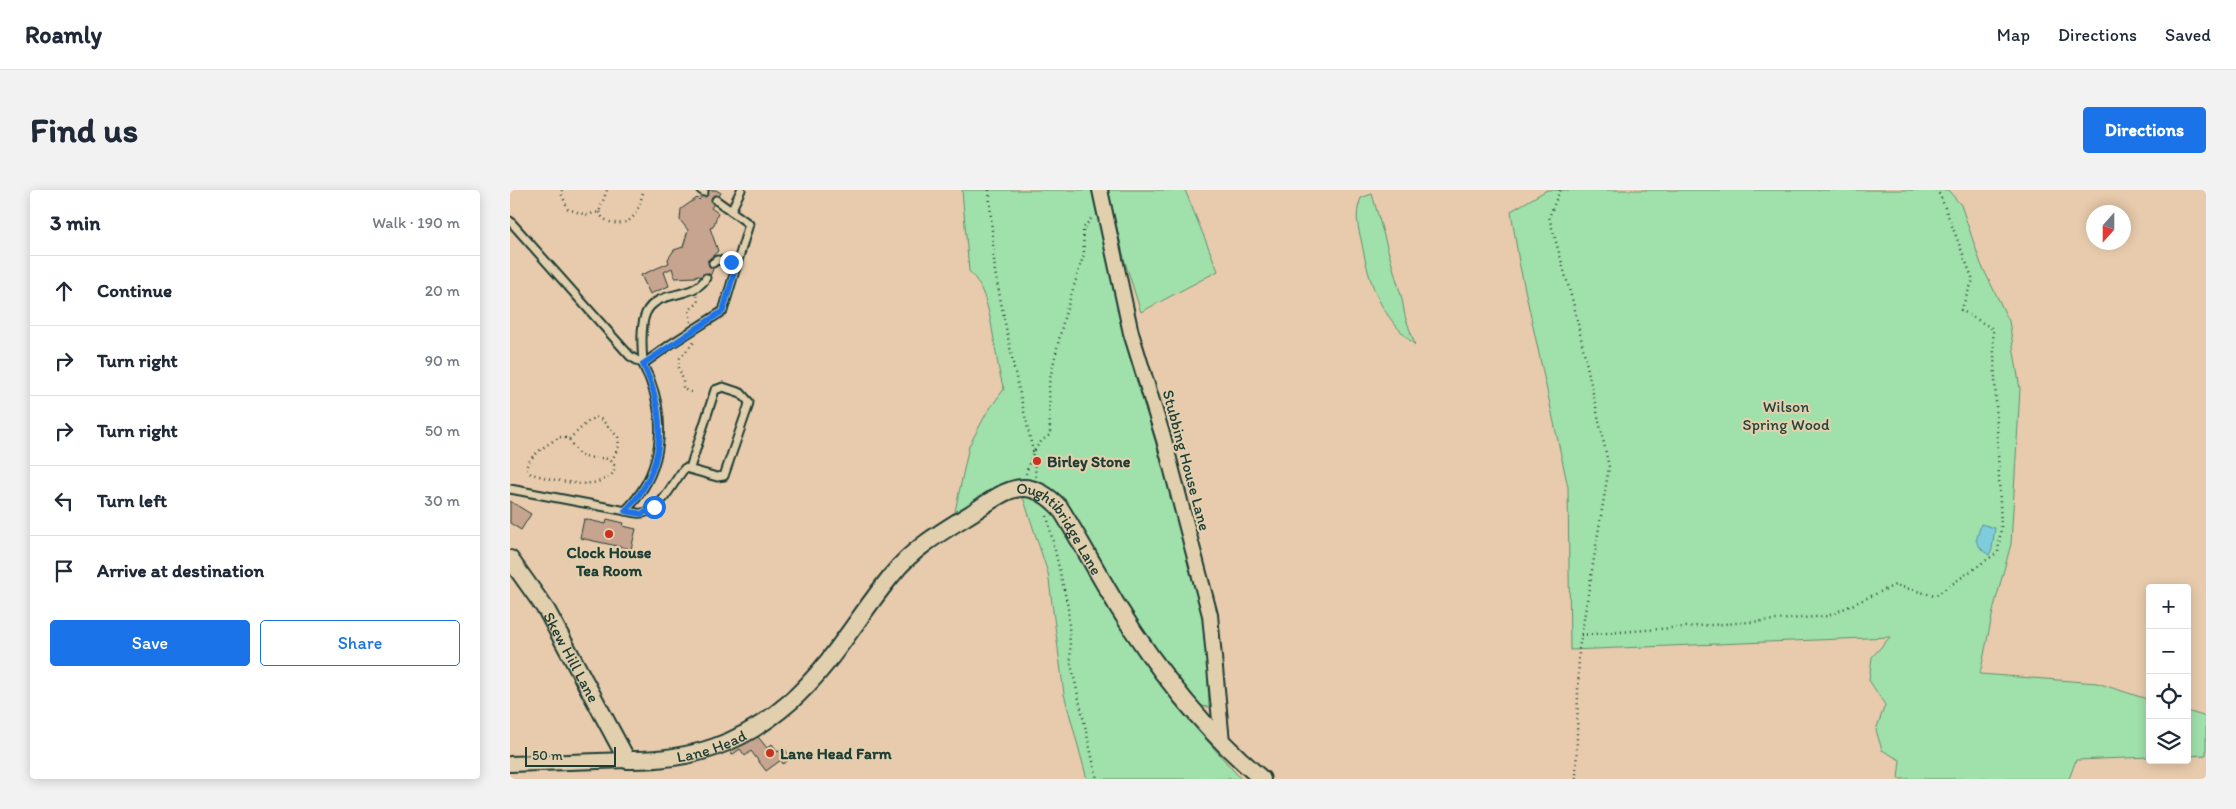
<!DOCTYPE html>
<meta charset="utf-8">
<style>
body{margin:0;font-family:Itim,sans-serif;background:#f2f2f3;color:#1f2937}
.controls{position:absolute;right:15px;bottom:15px;display:grid;overflow:hidden;border-radius:5px;box-shadow:0 2px 12px #0003}
.controls button{width:45px;height:45px;display:grid;place-items:center;padding:0;border:0;border-bottom:1px solid #e0e1e3;background:#fff;color:#1f2937;font:25px sans-serif}
.compass{position:absolute;left:1576px;top:15px;width:45px;height:45px;border-radius:50%;background:#fff;box-shadow:0 2px 12px #0003;rotate:201deg}
.scale{position:absolute;left:15px;bottom:12px;width:91px;box-sizing:border-box;padding-left:5px;border:2px solid #1f3d34;border-top:0;font-size:14px;line-height:18px;white-space:nowrap;color:#1f3d34;-webkit-text-stroke:4px #e1cfad;paint-order:stroke}
.stop{position:absolute;width:15px;height:15px;margin:-11px;border:4px solid #1a73e8;border-radius:50%;background:#fff}
.stop.end{background:#1a73e8;border-color:#fff;box-shadow:0 1px 5px #0008}
.list{margin:0;padding:0;list-style:none}
h2{display:flex;justify-content:space-between;align-items:center;height:65px;margin:0;padding:0 20px;font-size:21px}
h2 small{font-size:16px;font-weight:400;color:#747a83}
.list li{display:grid;grid-template-columns:32px 1fr auto;gap:15px;align-items:center;box-sizing:border-box;height:70px;padding:0 20px;border-top:1px solid #e0e1e3}
.list b{display:block;font-size:19px;white-space:nowrap}
.list em{font-size:16px;font-style:normal;color:#747a83}
.actions{display:flex;gap:10px;padding:15px 20px}
.actions a{flex:1;padding:11px 0;border:1px solid #1a73e8;border-radius:5px;text-align:center;font-size:18px;color:#1a73e8}
.actions .main{background:#1a73e8;color:#fff}
.icon{flex:none;width:28px;height:28px;fill:none;stroke:currentColor;stroke-width:2;stroke-linecap:round;stroke-linejoin:round}
.map{position:relative;flex:none;width:1696px;height:589px;overflow:hidden;border-radius:5px}
header{display:flex;align-items:center;gap:30px;box-sizing:border-box;height:70px;padding:0 25px;background:#fff;border-bottom:1px solid #e0e1e3}
header strong{font-size:24px}
nav{display:flex;gap:28px;margin-inline-start:auto;font-size:18px}
.intro{display:flex;align-items:center;justify-content:space-between;box-sizing:border-box;height:120px;padding:0 30px}
h1{margin:0;font-size:35px}
.button{padding:12px 22px;border-radius:5px;background:#1a73e8;color:#fff;font-size:18px;font-weight:700}
main{display:flex;gap:30px;padding:0 30px}
aside{flex:1;background:#fff;border-radius:5px;box-shadow:0 2px 12px #0003}
.map>svg:first-child{display:block}
.green{fill:#a0e0aa;stroke:#608e6f}
.water{fill:#7eccdc;stroke:#589399}
.building{fill:#c7a48f;stroke:#1f3d34}
.lines{fill:none;stroke-linecap:round;stroke-linejoin:round}
.service-casing{stroke:#1f3d34;stroke-width:11}
.minor-casing{stroke:#1f3d34;stroke-width:18}
.tertiary-casing{stroke:#1f3d34;stroke-width:20}
.path{stroke:#1f3d34;stroke-width:2.5;stroke-dasharray:1 4;stroke-linecap:butt}
.service{stroke:#e1cfad;stroke-width:7}
.minor{stroke:#e1cfad;stroke-width:14}
.tertiary{stroke:#e1cfad;stroke-width:16}
.route{stroke:#1a73e8;stroke-width:6}
.poi-dot{fill:#c8321e;stroke:#e1cfad;stroke-width:2}
.labels{text-anchor:middle;stroke-width:4.5;stroke-linejoin:round;paint-order:stroke}
.park-label{font-size:16px;fill:#25453a;stroke:#e1cfad}
.street-label{font-size:16px;fill:#1f3d34;stroke:#e1cfad}
.poi-label{font-size:16px;font-weight:bold;fill:#1f3d34;stroke:#e1cfad;text-anchor:start}
</style>
<header>
<strong>Roamly</strong>
<nav><a>Map</a><a>Directions</a><a>Saved</a></nav>
</header>
<div class="intro"><h1>Find us</h1><a class="button">Directions</a></div>
<main>
<aside>
<h2>3 min<small>Walk · 190 m</small></h2>
<ul class="list">
<li><svg class="icon" aria-label="ahead" viewBox="0 0 24 24"><path d="M12 20V5M6 11l6-6 6 6"/></svg><div><b>Continue</b></div><em>20 m</em></li>
<li><svg class="icon" aria-label="right" viewBox="0 0 24 24"><path d="M7 20v-9h11M14 6l5 5-5 5"/></svg><div><b>Turn right</b></div><em>90 m</em></li>
<li><svg class="icon" aria-label="right" viewBox="0 0 24 24"><path d="M7 20v-9h11M14 6l5 5-5 5"/></svg><div><b>Turn right</b></div><em>50 m</em></li>
<li><svg class="icon" aria-label="left" viewBox="0 0 24 24"><path d="M17 20v-9H6M10 6l-5 5 5 5"/></svg><div><b>Turn left</b></div><em>30 m</em></li>
<li><svg class="icon" aria-label="arrive" viewBox="0 0 24 24"><path d="M6 21V4h12l-3 4 3 4H6"/></svg><div><b>Arrive at destination</b></div></li>
</ul>
<div class="actions"><a class="main">Save</a><a>Share</a></div>
</aside>
<div class="map">
<svg width="1696" height="589" viewBox="0 0 1696 589">
<rect width="100%" height="100%" fill="#e8cbac"/>
<filter id="ink" filterUnits="userSpaceOnUse"><feTurbulence type="fractalNoise" baseFrequency=".02" numOctaves="2"/><feDisplacementMap in="SourceGraphic" scale="10" xChannelSelector="R" yChannelSelector="G"/><feConvolveMatrix kernelMatrix="1 2 1 2 8 2 1 2 1" color-interpolation-filters="sRGB"/></filter>
<g filter="url(#ink)">
<!-- green -->
<g class="green">
<path d="M 452,0 L 583,0 L 614,143 L 695,424 L 699,517 L 663,512 L 731,589 L 577,589 L 554,504 L 538,383 L 507,289 L 482,300 L 444,326 L 459,256 L 476,224 L 494,199 C 482,165 485,106 459,81 Z"/>
<polygon points="598,0 675,0 708,81 631,122 615,72"/>
<polygon points="1037,0 1438,0 1451,15 1471,74 1499,131 1510,199 1501,354 1484,417 1470,484 1587,493 1640,510 1640,567 1566,570 1559,589 1388,589 1390,570 1372,560 1366,540 1375,515 1359,490 1362,467 1380,447 1060,460 1058,297 1009,72 1001,21"/>
<path d="M 862,4 L 892,109 L 895,126 L 905,155 C 871,125 860,98 852,54 C 848,35 844,27 851,8 Z"/>
<polygon points="1677,521 1696,527 1696,565 1677,566"/>
</g>
<!-- water -->
<polygon class="water" points="1471,334 1485,338 1482,359 1479,365 1472,360 1466,351"/>
<!-- building -->
<g class="building">
<polygon points="196,0 206,0 211,3 201,18 208,23 203,37 200,38 208,61 197,71 205,74 199,89 186,85 186,87 165,88 162,78 154,82 159,96 140,104 131,85 159,73 158,69 164,60 173,57 178,40 170,30 171,19 187,8 189,10"/>
<polygon points="0,311 21,324 11,340 0,333"/>
<polygon points="74,329 96,334 97,329 114,333 113,336 126,339 121,359 70,348"/>
<polygon points="245,543 257,558 262,554 268,562 274,558 281,568 273,574 271,570 256,581 241,561 235,566 230,559 222,565 220,562"/>
</g>
<g class="lines">
<defs>
<g id="service">
<polyline points="191,0 194,2"/>
<polyline points="221,21 231,0"/>
<polyline points="0,31 120,166 133,174 161,154 213,121 239,34 206,10"/>
<polyline points="203,73 207,70 227,73"/>
<path d="M 0,299 L 127,323 C 150,326 162,292 175,278 L 207,287 L 214,286 L 238,217 L 239,212 L 231,203 L 213,197 L 205,200 L 180,278"/>
<path d="M 115,321 C 151,286 158,237 140,190 C 138,184 134,179 133,173 C 132,159 130,136 136,123 C 147,99 183,110 196,88"/>
</g>
<g id="minor">
<polyline points="590,0 621,143 654,250 700,425 712,552"/>
<polyline points="0,574 117,570"/>
</g>
<g id="tertiary">
<path id="s1" d="M 0,369 L 37,421 L 117,570 C 181,571 232,554 280,512 C 321,476 348,426 382,385 C 403,358 433,341 462,323 C 496,300 517,283 550,318 C 570,350 588,384 608,417 C 647,480 695,541 752,589"/>
</g>
</defs>
<!-- service casing -->
<use href="#service" class="service-casing"/>
<!-- minor casing -->
<use href="#minor" class="minor-casing"/>
<!-- tertiary casing -->
<use href="#tertiary" class="tertiary-casing"/>
<!-- path -->
<g class="path">
<polyline points="52,0 51,3 58,19 76,25 89,22 97,0"/>
<polyline points="479,0 485,82 504,178 523,261 526,287"/>
<polyline points="1050,0 1039,27 1064,116 1099,277 1069,459 1066,589"/>
<path d="M 89,22 C 94,35 115,37 123,27 C 129,20 131,8 134,0"/>
<polyline points="181,132 179,120 188,113 187,106"/>
<polyline points="181,202 173,199 173,190 168,175 170,168 186,150"/>
<path d="M 50,247 L 59,249 C 72,274 75,265 98,269 L 104,275 L 104,282 C 86,303 46,290 21,284 L 16,279 C 18,266 39,253 50,247 Z"/>
<polyline points="59,249 80,230 86,227 92,230 108,247 109,256 101,272"/>
<path d="M 516,284 C 521,268 524,254 540,245 L 539,193 L 554,128 L 574,64 L 573,39 L 583,26"/>
<polyline points="537,326 558,417 561,474 587,589"/>
<polyline points="1071,445 1318,426 1385,395 1425,406 1488,362 1491,338 1483,139 1451,120 1463,90 1430,5 1426,0"/>
</g>
<!-- service -->
<use href="#service" class="service"/>
<!-- minor -->
<use href="#minor" class="minor"/>
<!-- tertiary -->
<use href="#tertiary" class="tertiary"/>
</g>
</g>
<g class="lines" filter="url(#ink)">
<!-- route -->
<path class="route" d="M 144,317 L 132,324 L 115,321 C 157,280 157,225 133,174 L 213,121 L 227,73 L 221,72"/>
</g>
<!-- markers -->
<g class="poi-dot">
<circle cx="527" cy="271" r="5"/>
<circle cx="99" cy="344" r="5"/>
<circle cx="260" cy="563" r="5"/>
</g>
<g class="labels">
<!-- park labels -->
<g class="park-label">
<text x="1276" y="222">Wilson<tspan x="1276" dy="18">Spring Wood</tspan></text>
</g>
<!-- street labels -->
<g class="street-label">
<text transform="translate(677 270) rotate(75)" y="6">Stubbing House Lane</text>
<text dy="6" stroke="none"><textPath href="#s1" startOffset="789">Oughtibridge Lane</textPath></text>
<text dy="6" stroke="none"><textPath href="#s1" startOffset="116">Skew Hill Lane</textPath></text>
<text dy="6" stroke="none"><textPath href="#s1" startOffset="319">Lane Head</textPath></text>
</g>
<!-- poi labels -->
<g class="poi-label">
<text x="537" y="277">Birley Stone</text>
<text x="99" y="368" text-anchor="middle">Clock House<tspan x="99" dy="18">Tea Room</tspan></text>
<text x="270" y="569">Lane Head Farm</text>
</g>
</g>
</svg>
<div class="controls">
<button>+</button>
<button>−</button>
<button><svg class="icon" aria-label="locate" viewBox="0 0 24 24"><circle cx="12" cy="12" r="6"/><path d="M12 2v4M12 18v4M2 12h4M18 12h4"/></svg></button>
<button><svg class="icon" aria-label="layers" viewBox="0 0 24 24"><path d="M12 4l9 5-9 5-9-5zM3 14l9 5 9-5"/></svg></button>
</div>
<svg class="compass" viewBox="-18 -18 36 36"><path d="M0-13l5 13h-10z" fill="#e53935"/><path d="M0 13l5-13h-10z" fill="#747a83"/></svg>
<div class="scale">50 m</div>
<div class="stop" style="left:144px;top:317px"></div>
<div class="stop end" style="left:221px;top:72px"></div>
</div>
</main>
